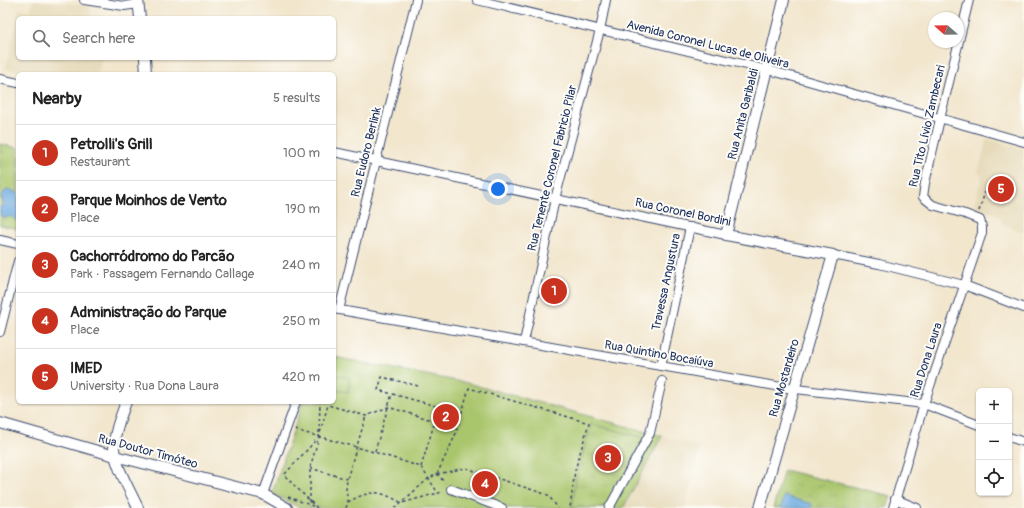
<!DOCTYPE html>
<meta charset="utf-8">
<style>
body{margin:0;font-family:Pangolin,sans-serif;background:#f2f2f2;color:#222}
.controls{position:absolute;right:12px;bottom:12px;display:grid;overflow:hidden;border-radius:6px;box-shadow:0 1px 3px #0004}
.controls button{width:36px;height:36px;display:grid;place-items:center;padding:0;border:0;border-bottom:1px solid #e0e0e0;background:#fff;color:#222;font:20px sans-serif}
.compass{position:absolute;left:928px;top:12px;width:36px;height:36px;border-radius:50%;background:#fff;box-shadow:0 1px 3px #0004;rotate:290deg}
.you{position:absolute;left:498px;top:189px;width:14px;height:14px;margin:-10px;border:3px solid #fff;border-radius:50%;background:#1a73e8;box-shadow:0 0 0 6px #1a73e833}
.badge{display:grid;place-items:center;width:26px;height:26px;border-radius:50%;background:#c8321e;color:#fff;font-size:13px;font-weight:700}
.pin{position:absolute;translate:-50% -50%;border:2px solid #fff;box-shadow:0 1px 4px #0006}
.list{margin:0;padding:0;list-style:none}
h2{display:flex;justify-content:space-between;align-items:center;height:52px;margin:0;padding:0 16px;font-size:17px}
h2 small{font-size:13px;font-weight:400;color:#767676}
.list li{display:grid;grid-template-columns:26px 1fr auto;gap:12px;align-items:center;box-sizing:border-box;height:56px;padding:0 16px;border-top:1px solid #e0e0e0}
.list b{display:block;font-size:15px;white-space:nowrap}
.list p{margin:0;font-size:13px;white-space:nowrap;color:#767676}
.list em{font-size:13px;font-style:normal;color:#767676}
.icon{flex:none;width:22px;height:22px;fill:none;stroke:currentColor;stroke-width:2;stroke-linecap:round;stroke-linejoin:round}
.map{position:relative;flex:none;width:1024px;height:508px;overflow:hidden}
.search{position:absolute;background:#fff;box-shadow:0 1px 3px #0004;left:16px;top:16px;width:320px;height:44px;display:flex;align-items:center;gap:10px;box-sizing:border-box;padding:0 14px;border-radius:6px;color:#767676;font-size:15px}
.panel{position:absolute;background:#fff;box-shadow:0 1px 3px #0004;left:16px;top:72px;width:320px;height:332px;border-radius:6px}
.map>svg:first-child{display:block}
.built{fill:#e6daba}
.green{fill:#aac66d;stroke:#627a66}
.park{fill:url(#park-tufts);stroke:#627a66}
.water{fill:#6dabdf;stroke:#446d9e}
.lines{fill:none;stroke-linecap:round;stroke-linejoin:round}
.minor-casing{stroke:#3b4a6f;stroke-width:10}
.major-casing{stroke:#3b4a6f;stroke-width:12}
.path{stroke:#3b4a6f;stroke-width:1.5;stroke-dasharray:3 3;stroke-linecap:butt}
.minor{stroke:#fff;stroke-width:8}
.major{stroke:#fff;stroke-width:10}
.labels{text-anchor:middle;stroke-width:4;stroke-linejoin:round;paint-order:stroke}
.street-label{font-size:12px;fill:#1b2f5e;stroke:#fdfcf7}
</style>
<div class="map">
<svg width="1024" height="508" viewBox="0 0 1024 508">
<defs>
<pattern id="park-tufts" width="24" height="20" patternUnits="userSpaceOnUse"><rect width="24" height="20" fill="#aac66d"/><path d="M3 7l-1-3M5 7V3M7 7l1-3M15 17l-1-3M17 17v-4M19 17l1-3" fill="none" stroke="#92aa61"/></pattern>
</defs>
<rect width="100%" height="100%" fill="#fdfcf7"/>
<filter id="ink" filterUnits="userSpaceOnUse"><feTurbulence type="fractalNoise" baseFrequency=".025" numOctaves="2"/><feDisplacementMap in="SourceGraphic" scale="8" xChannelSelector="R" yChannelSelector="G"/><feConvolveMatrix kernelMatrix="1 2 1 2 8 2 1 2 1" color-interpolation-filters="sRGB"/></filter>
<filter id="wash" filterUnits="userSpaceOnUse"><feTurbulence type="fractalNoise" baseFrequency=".012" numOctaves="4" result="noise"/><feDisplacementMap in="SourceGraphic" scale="16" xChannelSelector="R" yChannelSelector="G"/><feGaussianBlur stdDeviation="0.9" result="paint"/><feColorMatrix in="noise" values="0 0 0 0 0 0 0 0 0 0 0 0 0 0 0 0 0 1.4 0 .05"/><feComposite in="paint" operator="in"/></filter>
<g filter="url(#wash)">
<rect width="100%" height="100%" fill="#f2e6cd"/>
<!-- built -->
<g class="built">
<polygon points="33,0 90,6 91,18 18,18 18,58 102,58 98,74 38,74 33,73 32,74 26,74 6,69 19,9 31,11"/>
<polygon points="987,139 1024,149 1024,232 1003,224 998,215 974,207 982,175 978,173"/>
<polygon points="662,436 701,447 684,508 623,508"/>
</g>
<!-- green -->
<g class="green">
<polygon points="0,144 18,148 18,229 0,225"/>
<polygon points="334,357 467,383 662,436 623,508 300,508 272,493 303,402 334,402"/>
</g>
<!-- park -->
<g class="park">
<polygon points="334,375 350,378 348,392 334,389"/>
<polygon points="591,424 645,438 606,508 572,508 576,478"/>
<polygon points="784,470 891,496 887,508 773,508"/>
</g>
<!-- water -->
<g class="water">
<polygon points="9,190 18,193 18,222 11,216 5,218 0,215 0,207 4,204 2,200 2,195 5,191"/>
<polygon points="784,496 812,504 811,508 781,508"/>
</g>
</g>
<g filter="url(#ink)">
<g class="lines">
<defs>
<g id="minor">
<polyline points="84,0 124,6 139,4"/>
<polyline points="477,0 776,72 1024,142"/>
<polyline points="0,79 18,83"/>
<polyline points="334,152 726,235"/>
<polyline points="0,240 18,244"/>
<polyline points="833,255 879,264 964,285 1024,308"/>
<polyline points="334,309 787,388 924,404 979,425"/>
<polyline points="339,310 416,0"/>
<polyline points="0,332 18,261"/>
<polyline points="524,342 555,199 600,30 606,0"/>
<polyline points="661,366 690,227"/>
<polyline points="1009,437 1024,442"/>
<polyline points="451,489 502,508"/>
<polyline points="263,494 296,402"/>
<polyline points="895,499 917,508"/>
<polyline points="609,508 650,433 662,381"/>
<polyline points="893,508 924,404 982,233 982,227 980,220 965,214 933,205 923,197 925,183 940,119 969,0"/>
</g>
<g id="major">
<polyline points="138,0 140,18"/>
<polyline points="145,58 146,74"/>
<path d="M 126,402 C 121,416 114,432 114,447 C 114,464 131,492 138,508"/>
<polyline points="0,423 115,456 263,494 287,508"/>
<polyline points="760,508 833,255 726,235 784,0"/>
</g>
</defs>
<!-- minor casing -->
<use href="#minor" class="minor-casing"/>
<!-- major casing -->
<use href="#major" class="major-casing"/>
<!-- path -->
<g class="path">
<polyline points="979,211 985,192"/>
<polyline points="418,386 382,377 378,390 461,413"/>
<polyline points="295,430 374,452 421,467 438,493 443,492"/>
<polyline points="319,433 320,402"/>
<polyline points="375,451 392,394"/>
<polyline points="310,468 347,479"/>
<polyline points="437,474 455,436 469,388 589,423 575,470 570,508"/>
<polyline points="437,474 466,468 548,495 558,508"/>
<polyline points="288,497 313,506"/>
<polyline points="348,502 346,490 347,479 366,416"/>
<polyline points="310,503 310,468 328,405 366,416 388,407 435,421 421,467"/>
<polyline points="317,508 284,475 317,439"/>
<path d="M 346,508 L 348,502 C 373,489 378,490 402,503 L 438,493"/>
<polyline points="395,508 428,479 437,474 445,483"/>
</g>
<!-- minor -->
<use href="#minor" class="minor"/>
<!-- major -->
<use href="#major" class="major"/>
</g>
</g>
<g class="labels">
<!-- street labels -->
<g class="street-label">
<text transform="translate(708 44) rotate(14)" y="4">Avenida Coronel Lucas de Oliveira</text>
<text transform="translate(743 114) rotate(-76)" y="4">Rua Anita Garibaldi</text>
<text transform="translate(927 126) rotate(-77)" y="4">Rua Tito Lívio Zambecari</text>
<text transform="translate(366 152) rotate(-76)" y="4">Rua Eudoro Berlink</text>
<text transform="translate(552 168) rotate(-76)" y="4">Rua Tenente Coronel Fabricio Pilar</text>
<text transform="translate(683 212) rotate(12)" y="4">Rua Coronel Bordini</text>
<text transform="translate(666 282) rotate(-78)" y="4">Travessa Angustura</text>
<text transform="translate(659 354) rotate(10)" y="4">Rua Quintino Bocaiúva</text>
<text transform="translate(926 360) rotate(-72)" y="4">Rua Dona Laura</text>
<text transform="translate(784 378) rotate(-74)" y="4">Rua Mostardeiro</text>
<text transform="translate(148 451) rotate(15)" y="4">Rua Doutor Timóteo</text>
</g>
</g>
</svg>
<div class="controls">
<button>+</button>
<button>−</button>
<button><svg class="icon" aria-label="locate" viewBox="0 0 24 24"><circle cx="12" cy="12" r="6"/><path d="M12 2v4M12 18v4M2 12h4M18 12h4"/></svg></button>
</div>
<svg class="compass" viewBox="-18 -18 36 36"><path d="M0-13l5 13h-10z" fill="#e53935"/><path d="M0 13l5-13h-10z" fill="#767676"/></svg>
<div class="you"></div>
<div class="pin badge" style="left:554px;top:291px">1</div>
<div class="pin badge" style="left:446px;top:417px">2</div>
<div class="pin badge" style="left:608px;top:458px">3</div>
<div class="pin badge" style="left:485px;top:484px">4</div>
<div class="pin badge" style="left:1001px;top:189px">5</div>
<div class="search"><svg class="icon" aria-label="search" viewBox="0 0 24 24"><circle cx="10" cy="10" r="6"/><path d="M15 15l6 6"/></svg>Search here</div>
<section class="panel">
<h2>Nearby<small>5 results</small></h2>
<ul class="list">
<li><span class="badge">1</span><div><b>Petrolli's Grill</b><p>Restaurant</p></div><em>100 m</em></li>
<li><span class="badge">2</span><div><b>Parque Moinhos de Vento</b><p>Place</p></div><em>190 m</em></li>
<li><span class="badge">3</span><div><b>Cachorródromo do Parcão</b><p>Park · Passagem Fernando Callage</p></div><em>240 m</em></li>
<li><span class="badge">4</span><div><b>Administração do Parque</b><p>Place</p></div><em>250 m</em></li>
<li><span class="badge">5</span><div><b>IMED</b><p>University · Rua Dona Laura</p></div><em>420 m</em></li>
</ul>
</section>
</div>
